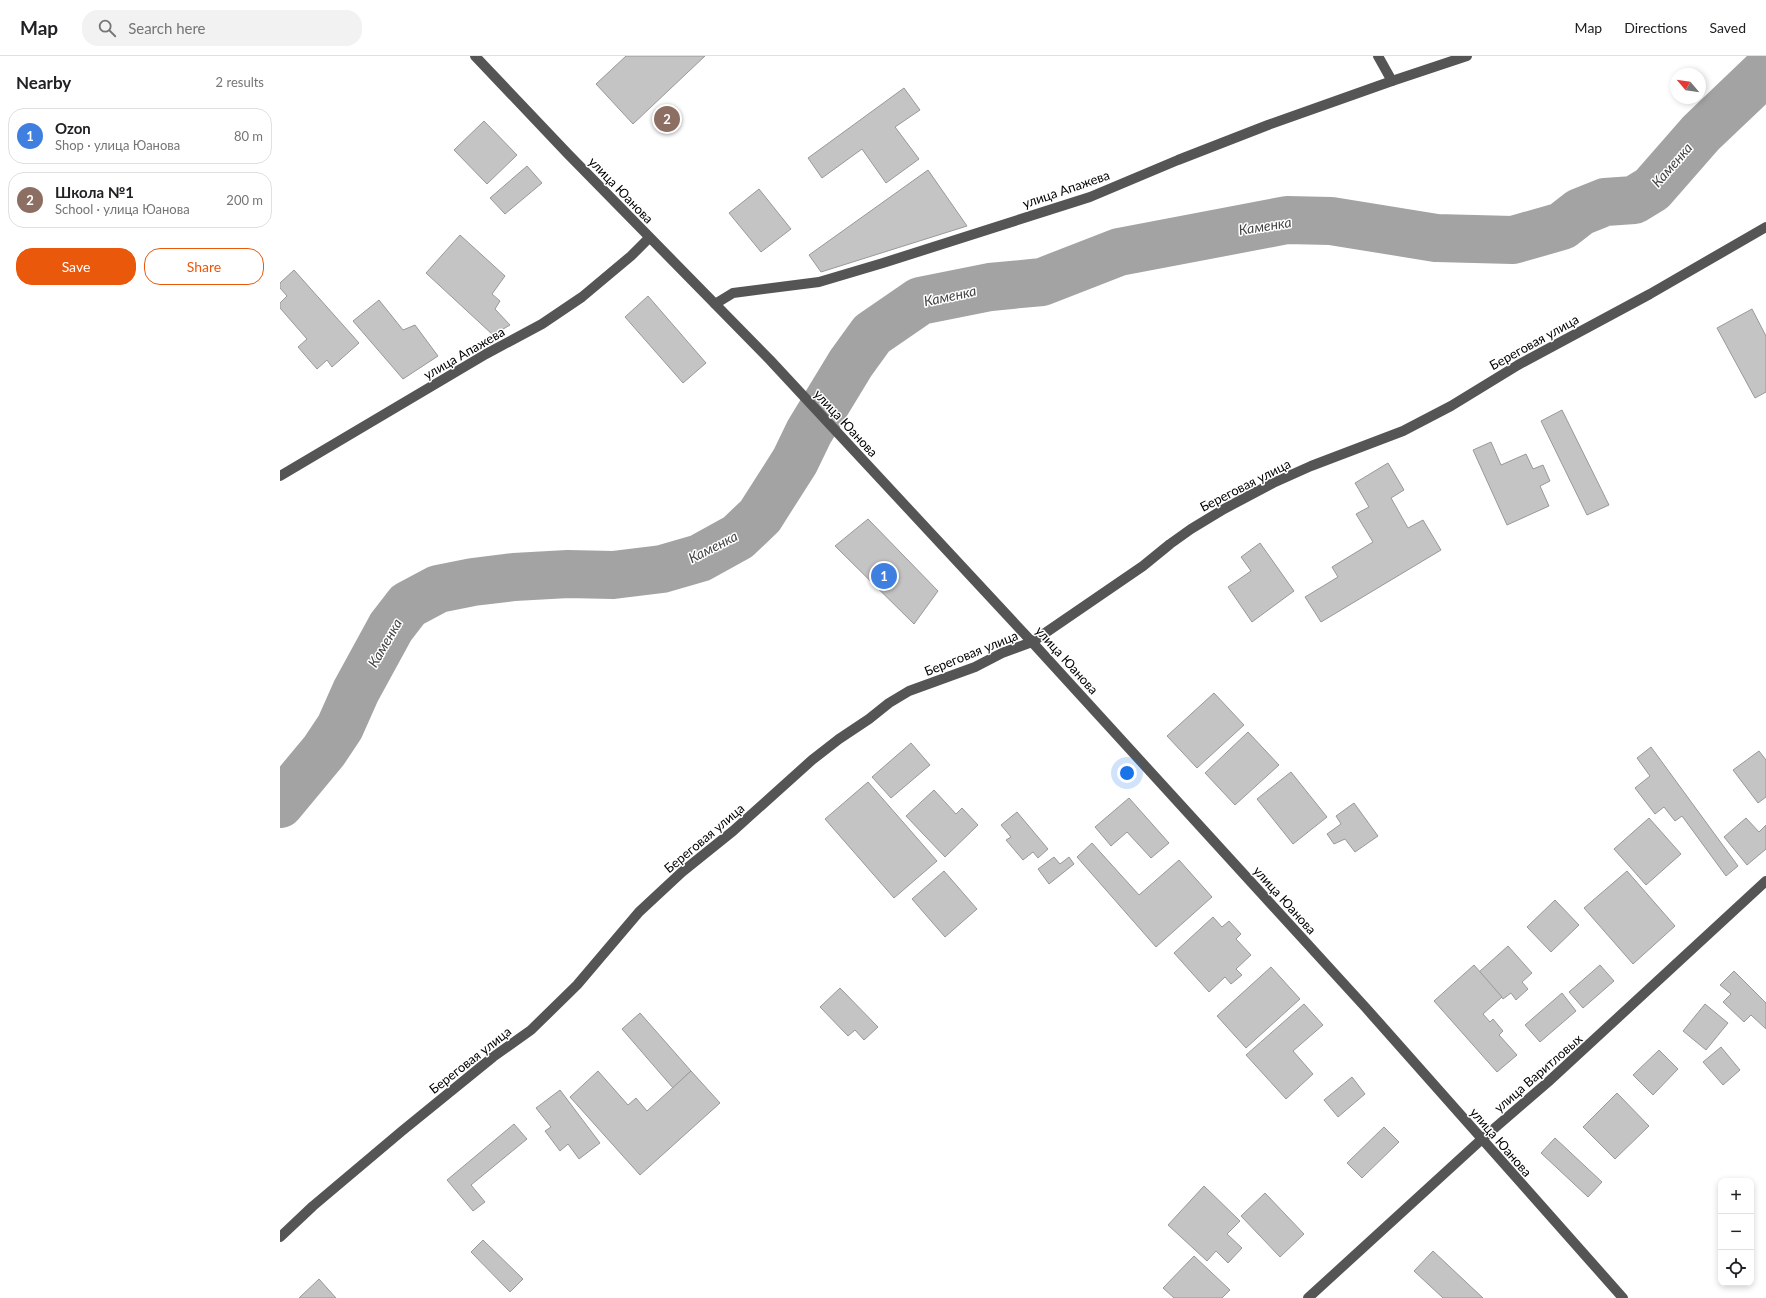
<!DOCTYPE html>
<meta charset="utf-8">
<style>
body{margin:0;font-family:Lato,sans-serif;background:#f2f2f2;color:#202124}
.controls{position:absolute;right:12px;bottom:12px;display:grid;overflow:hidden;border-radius:8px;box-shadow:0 2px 6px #0003}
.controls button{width:36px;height:36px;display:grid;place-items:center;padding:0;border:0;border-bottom:1px solid #e0e0e0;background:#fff;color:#202124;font:20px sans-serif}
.compass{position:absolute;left:1390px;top:12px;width:36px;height:36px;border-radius:50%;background:#fff;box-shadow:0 2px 6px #0003;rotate:299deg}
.you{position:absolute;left:847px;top:717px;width:14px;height:14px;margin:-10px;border:3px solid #fff;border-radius:50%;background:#1a73e8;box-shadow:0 0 0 6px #1a73e833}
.badge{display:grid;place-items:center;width:26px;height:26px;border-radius:50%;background:#ea580c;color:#fff;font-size:13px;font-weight:700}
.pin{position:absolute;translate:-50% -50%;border:2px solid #fff;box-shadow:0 1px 4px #0006}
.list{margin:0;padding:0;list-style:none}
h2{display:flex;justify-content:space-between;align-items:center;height:52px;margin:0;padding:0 16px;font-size:17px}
h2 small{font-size:13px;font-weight:400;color:#757577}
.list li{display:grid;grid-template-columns:26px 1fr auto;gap:12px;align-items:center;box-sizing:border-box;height:56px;margin:0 8px 8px;padding:0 8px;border:1px solid #e0e0e0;border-radius:16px}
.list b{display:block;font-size:15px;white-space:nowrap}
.list p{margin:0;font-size:13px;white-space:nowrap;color:#757577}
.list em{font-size:13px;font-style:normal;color:#757577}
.actions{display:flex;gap:8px;padding:12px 16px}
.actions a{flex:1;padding:9px 0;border:1px solid #ea580c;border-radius:16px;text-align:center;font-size:14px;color:#ea580c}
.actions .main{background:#ea580c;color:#fff}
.icon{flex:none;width:22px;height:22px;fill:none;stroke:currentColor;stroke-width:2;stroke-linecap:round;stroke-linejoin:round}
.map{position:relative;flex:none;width:1486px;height:1242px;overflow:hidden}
header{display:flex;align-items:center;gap:24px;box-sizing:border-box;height:56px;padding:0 20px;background:#fff;border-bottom:1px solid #e0e0e0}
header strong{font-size:19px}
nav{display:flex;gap:22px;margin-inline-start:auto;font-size:14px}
.search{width:280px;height:36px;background:#f2f2f2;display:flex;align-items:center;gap:10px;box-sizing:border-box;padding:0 14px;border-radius:16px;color:#757577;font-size:15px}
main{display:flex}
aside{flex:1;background:#fff}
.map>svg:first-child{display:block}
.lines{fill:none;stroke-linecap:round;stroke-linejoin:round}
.river{stroke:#a3a3a3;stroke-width:48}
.building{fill:#c4c4c4;stroke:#999}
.minor{stroke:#555;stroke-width:10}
.labels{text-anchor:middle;stroke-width:3;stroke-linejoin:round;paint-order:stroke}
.street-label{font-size:13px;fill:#000;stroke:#fff}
.water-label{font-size:14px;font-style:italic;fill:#444;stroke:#fff}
</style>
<header>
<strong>Map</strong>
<div class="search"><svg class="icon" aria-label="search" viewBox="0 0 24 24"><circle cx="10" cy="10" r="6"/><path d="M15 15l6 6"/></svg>Search here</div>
<nav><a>Map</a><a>Directions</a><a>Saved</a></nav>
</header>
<main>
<aside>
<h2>Nearby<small>2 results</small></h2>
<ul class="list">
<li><span class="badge" style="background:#3f7fe0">1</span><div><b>Ozon</b><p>Shop · улица Юанова</p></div><em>80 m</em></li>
<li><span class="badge" style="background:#8d6e63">2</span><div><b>Школа №1</b><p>School · улица Юанова</p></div><em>200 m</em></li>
</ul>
<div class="actions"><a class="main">Save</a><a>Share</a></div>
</aside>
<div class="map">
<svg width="1486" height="1242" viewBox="0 0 1486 1242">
<rect width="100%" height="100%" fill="#fff"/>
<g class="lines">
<!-- river -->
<polyline class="river" points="0,748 44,695 60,671 76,635 111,571 128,549 158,533 193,526 234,521 288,518 333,519 382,513 420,502 458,481 480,460 515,405 529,376 571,307 592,278 640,245 710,231 762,226 839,196 1007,164 1051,165 1156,182 1233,184 1282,170 1300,156 1325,146 1354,144 1372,133 1421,77 1486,15"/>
</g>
<!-- building -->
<g class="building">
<polygon points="346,0 425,0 353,68 316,28"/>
<polygon points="624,32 640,54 615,71 639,103 606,127 582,93 542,122 528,102"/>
<polygon points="204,65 237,99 207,128 174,94"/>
<polygon points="247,110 262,127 225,158 210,142"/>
<polygon points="648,114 687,170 541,216 529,199"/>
<polygon points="479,133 511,173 481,196 449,157"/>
<polygon points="180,179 225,220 212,238 220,245 215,253 230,269 213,279 146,217"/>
<polygon points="14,214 79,287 52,311 47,304 37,313 18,291 27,283 0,252 0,247 7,240 0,232 0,227"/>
<polygon points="368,240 426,307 403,327 345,261"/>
<polygon points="99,244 123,274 135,269 158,300 123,323 73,265"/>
<polygon points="1472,253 1486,280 1486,336 1475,342 1437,272"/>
<polygon points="1282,354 1329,449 1307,459 1261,365"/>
<polygon points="1211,386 1221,409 1246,398 1253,413 1263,409 1270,425 1260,430 1269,450 1227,469 1193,394"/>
<polygon points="1108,407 1124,434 1111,442 1128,472 1143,464 1161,494 1041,566 1025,541 1058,521 1052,511 1093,486 1076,458 1089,451 1075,427"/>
<polygon points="588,463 658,535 634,568 555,490"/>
<polygon points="980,487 1014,535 972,566 948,531 971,515 961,501"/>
<polygon points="934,637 964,669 917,712 887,680"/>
<polygon points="968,676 999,709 955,749 925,717"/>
<polygon points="631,687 650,709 611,742 592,721"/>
<polygon points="1371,691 1458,810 1446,820 1402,760 1395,765 1384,751 1375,758 1355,732 1370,720 1357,702"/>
<polygon points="1479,695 1486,704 1486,741 1478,747 1453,714"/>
<polygon points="1011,716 1047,761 1013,788 977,743"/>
<polygon points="588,726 657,805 614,842 545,763"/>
<polygon points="654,734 676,758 682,752 698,769 665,801 626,760"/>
<polygon points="849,742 889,787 871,802 847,776 831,790 815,771"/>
<polygon points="1074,747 1098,780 1075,796 1065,783 1054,788 1047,778 1061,768 1056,760"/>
<polygon points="737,756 768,793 758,802 753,796 743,804 726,784 731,781 721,769"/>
<polygon points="1369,762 1401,798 1366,829 1334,793"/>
<polygon points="1466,762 1479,776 1486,769 1486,793 1467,809 1444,781"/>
<polygon points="812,787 859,839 899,804 932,841 876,891 797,801"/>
<polygon points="774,801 780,808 789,801 794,808 769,828 758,813"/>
<polygon points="664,815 697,853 665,881 632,843"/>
<polygon points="1347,815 1395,870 1353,908 1304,852"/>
<polygon points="1275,844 1299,869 1271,896 1247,871"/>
<polygon points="933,861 942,871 949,865 961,878 956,883 971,899 956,913 962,919 951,928 945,921 929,936 894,897"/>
<polygon points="1228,890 1252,917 1242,926 1248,933 1236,944 1231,937 1223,943 1199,916"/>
<polygon points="1194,909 1222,941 1203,958 1210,966 1213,963 1223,975 1219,979 1237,999 1217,1016 1154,945"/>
<polygon points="1320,909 1334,925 1303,952 1289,936"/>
<polygon points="991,911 1020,943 966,992 937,960"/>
<polygon points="1454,915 1486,947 1486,973 1471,959 1464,966 1443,946 1451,938 1440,929"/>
<polygon points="560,932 598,971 584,984 575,974 568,980 540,951"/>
<polygon points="1282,937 1296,955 1260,986 1245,969"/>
<polygon points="1024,948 1043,969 1013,995 1033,1018 1006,1043 966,999"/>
<polygon points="1425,948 1448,967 1426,994 1403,975"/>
<polygon points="360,957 411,1015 393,1032 342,973"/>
<polygon points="1441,991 1460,1014 1443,1029 1423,1006"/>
<polygon points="1379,994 1398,1013 1373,1039 1353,1019"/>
<polygon points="318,1015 348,1049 356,1042 367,1055 411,1015 440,1047 360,1119 290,1041"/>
<polygon points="1072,1021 1085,1038 1058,1061 1044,1044"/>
<polygon points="280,1034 320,1087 299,1103 288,1088 280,1095 265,1075 271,1071 256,1052"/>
<polygon points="1337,1037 1369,1070 1335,1103 1303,1071"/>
<polygon points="234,1068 247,1083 191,1129 205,1146 193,1155 167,1124"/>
<polygon points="1104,1071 1119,1086 1082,1122 1067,1107"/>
<polygon points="1275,1082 1322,1126 1308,1141 1261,1097"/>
<polygon points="924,1130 960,1165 947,1178 962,1192 948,1207 936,1195 927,1205 888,1169"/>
<polygon points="985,1137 1024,1178 1000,1201 961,1160"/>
<polygon points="203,1184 243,1223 230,1236 191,1196"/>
<polygon points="1153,1195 1203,1242 1163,1242 1134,1215"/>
<polygon points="914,1200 950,1234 942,1242 894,1242 883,1232"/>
<polygon points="39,1223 56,1242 19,1242"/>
</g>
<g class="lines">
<!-- minor -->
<g class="minor">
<polyline points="195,0 288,98 490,304 752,586 1086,952 1343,1242"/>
<polyline points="1112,25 1187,0"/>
<polyline points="435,248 453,237 539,226 603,207 810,141 898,104 988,69 1112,25 1098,0"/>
<polyline points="0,420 206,298 262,268 302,241 351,200 369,182"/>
<polyline points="0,1181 33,1150 122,1075 213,1001 251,974 297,929 359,856 402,816 453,775 532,704 559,683 589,663 609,647 629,635 695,611 722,597 752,586 863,510 890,488 911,473 944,453 993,427 1031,410 1123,375 1171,350 1238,309 1370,238 1486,171"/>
<polyline points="1028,1242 1202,1083 1268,1026 1486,825"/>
</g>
</g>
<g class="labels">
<!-- street labels -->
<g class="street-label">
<text transform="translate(786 133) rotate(-19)" y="5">улица Апажева</text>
<text transform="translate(341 134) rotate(46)" y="5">улица Юанова</text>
<text transform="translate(1254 286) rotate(-29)" y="5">Береговая улица</text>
<text transform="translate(184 297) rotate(-30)" y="5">улица Апажева</text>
<text transform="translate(566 367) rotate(47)" y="5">улица Юанова</text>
<text transform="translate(965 429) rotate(-27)" y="5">Береговая улица</text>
<text transform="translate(691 597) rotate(-22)" y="5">Береговая улица</text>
<text transform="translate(787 604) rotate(48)" y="5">улица Юанова</text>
<text transform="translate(424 782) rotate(-40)" y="5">Береговая улица</text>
<text transform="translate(1005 844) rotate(48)" y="5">улица Юанова</text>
<text transform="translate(190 1004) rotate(-38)" y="5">Береговая улица</text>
<text transform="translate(1258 1017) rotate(-41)" y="5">улица Варитловых</text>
<text transform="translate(1221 1086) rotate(49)" y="5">улица Юанова</text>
</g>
<!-- water labels -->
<g class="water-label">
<text transform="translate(1392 109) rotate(-49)" y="5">Каменка</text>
<text transform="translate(985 170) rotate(-9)" y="5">Каменка</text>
<text transform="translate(670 240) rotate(-12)" y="5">Каменка</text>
<text transform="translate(433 491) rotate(-27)" y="5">Каменка</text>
<text transform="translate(105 587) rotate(-60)" y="5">Каменка</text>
</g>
</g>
</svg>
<div class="controls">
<button>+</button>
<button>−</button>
<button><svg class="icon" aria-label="locate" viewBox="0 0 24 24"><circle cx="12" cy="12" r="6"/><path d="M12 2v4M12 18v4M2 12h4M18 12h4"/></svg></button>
</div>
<svg class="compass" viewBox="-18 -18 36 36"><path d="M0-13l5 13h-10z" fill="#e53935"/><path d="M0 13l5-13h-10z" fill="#757577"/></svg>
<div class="you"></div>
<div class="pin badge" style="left:604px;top:520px;background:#3f7fe0">1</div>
<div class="pin badge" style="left:387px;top:63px;background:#8d6e63">2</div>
</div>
</main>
